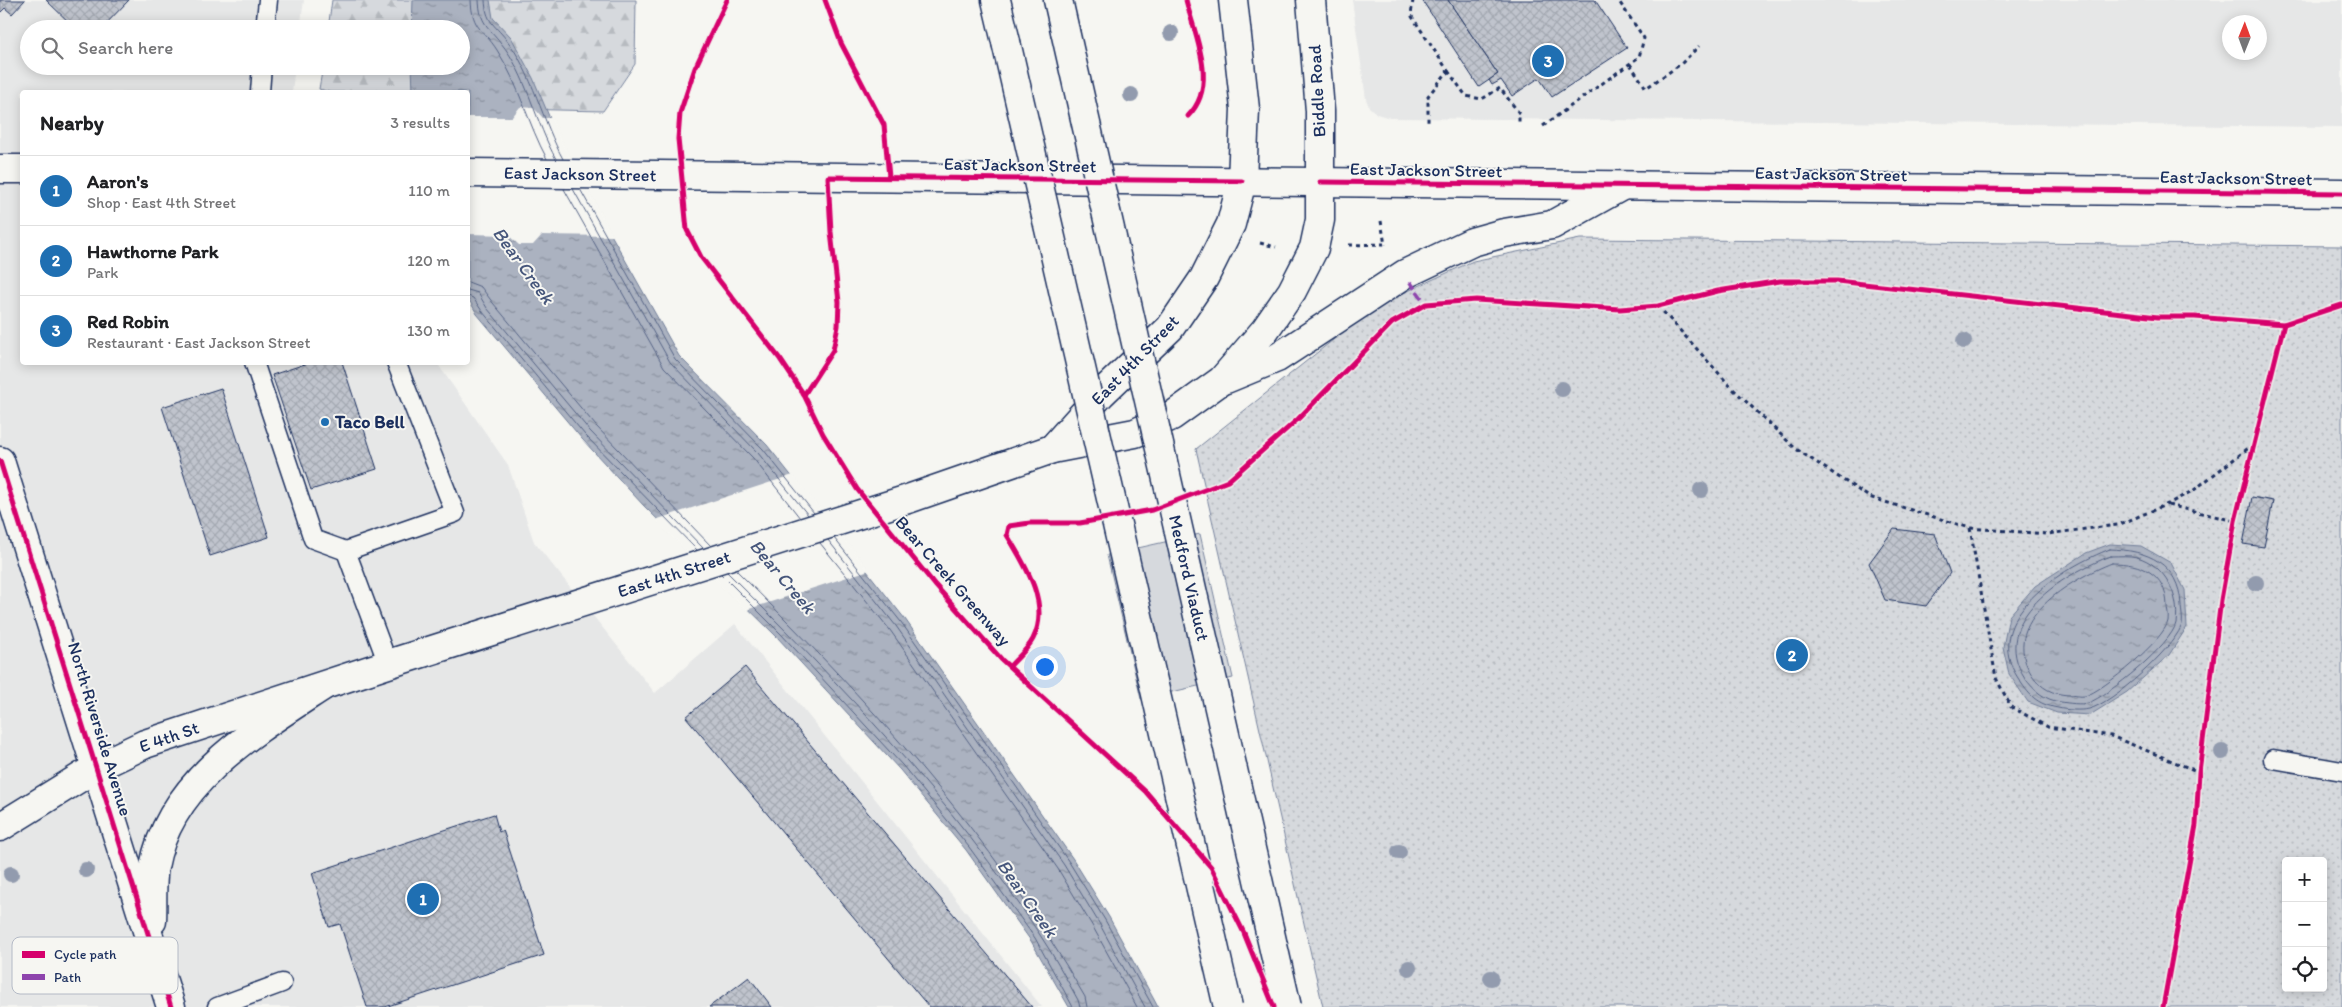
<!DOCTYPE html>
<meta charset="utf-8">
<style>
body{margin:0;font-family:Itim,sans-serif;background:#f6f6f6;color:#202124}
.controls{position:absolute;right:15px;bottom:15px;display:grid;overflow:hidden;border-radius:5px;box-shadow:0 2px 12px #0003}
.controls button{width:45px;height:45px;display:grid;place-items:center;padding:0;border:0;border-bottom:1px solid #e0e0e0;background:#fff;color:#202124;font:25px sans-serif}
.compass{position:absolute;left:2222px;top:15px;width:45px;height:45px;border-radius:50%;background:#fff;box-shadow:0 2px 12px #0003;rotate:1deg}
.you{position:absolute;left:1044px;top:666px;width:18px;height:18px;margin:-12px;border:4px solid #fff;border-radius:50%;background:#1a73e8;box-shadow:0 0 0 8px #1a73e833}
.badge{display:grid;place-items:center;width:32px;height:32px;border-radius:50%;background:#1f6fb2;color:#fff;font-size:16px;font-weight:700}
.pin{position:absolute;translate:-50% -50%;border:2px solid #fff;box-shadow:0 1px 5px #0006}
.list{margin:0;padding:0;list-style:none}
h2{display:flex;justify-content:space-between;align-items:center;height:65px;margin:0;padding:0 20px;font-size:21px}
h2 small{font-size:16px;font-weight:400;color:#757577}
.list li{display:grid;grid-template-columns:32px 1fr auto;gap:15px;align-items:center;box-sizing:border-box;height:70px;padding:0 20px;border-top:1px solid #e0e0e0}
.list b{display:block;font-size:19px;white-space:nowrap}
.list p{margin:0;font-size:16px;white-space:nowrap;color:#757577}
.list em{font-size:16px;font-style:normal;color:#757577}
.icon{flex:none;width:28px;height:28px;fill:none;stroke:currentColor;stroke-width:2;stroke-linecap:round;stroke-linejoin:round}
.map{position:relative;flex:none;width:2342px;height:1007px;overflow:hidden}
.search{position:absolute;background:#fff;box-shadow:0 2px 12px #0003;left:20px;top:20px;width:450px;height:55px;display:flex;align-items:center;gap:12px;box-sizing:border-box;padding:0 18px;border-radius:28px;color:#757577;font-size:19px}
.panel{position:absolute;background:#fff;box-shadow:0 2px 12px #0003;left:20px;top:90px;width:450px;height:275px;border-radius:5px}
.map>svg:first-child{display:block}
.built{fill:#e6e7e7;fill-rule:evenodd}
.forest{fill:url(#forest-firs);stroke:#78849e}
.park{fill:url(#park-dots);stroke:#78849e;fill-rule:evenodd}
.pitch{fill:#d6d9dd;stroke:#78849e}
.water{fill:url(#water-ripples);stroke:#717e99}
.pier{fill:#f6f6f2}
.lines{fill:none;stroke-linecap:round;stroke-linejoin:round}
.shore{stroke:#556385;stroke-width:1}
.building{fill:url(#building-cross-hatch);stroke:#1b2f5e}
.service-casing{stroke:#1b2f5e;stroke-width:21}
.secondary-casing{stroke:#1b2f5e;stroke-width:31}
.primary-casing{stroke:#1b2f5e;stroke-width:31}
.motorway-casing{stroke:#1b2f5e;stroke-width:31}
.path{stroke:#1b2f5e;stroke-width:3;stroke-dasharray:4 4;stroke-linecap:butt}
.service{stroke:#f6f6f2;stroke-width:18}
.secondary{stroke:#f6f6f2;stroke-width:28}
.primary{stroke:#f6f6f2;stroke-width:28}
.motorway{stroke:#f6f6f2;stroke-width:28}
.motorway-bridge-casing{stroke:#1b2f5e;stroke-width:31;stroke-linecap:butt}
.motorway-bridge{stroke:#f6f6f2;stroke-width:28}
.quiet{stroke:#8e44ad;stroke-width:4;stroke-dasharray:8 4;stroke-linecap:butt}
.cycleway-casing{stroke:#f6f6f2;stroke-width:8}
.cycleway{stroke:#d6006c;stroke-width:5}
.tree{fill:#929bae}
.poi-dot{fill:#1f6fb2;stroke:#f6f6f2;stroke-width:2}
.labels{text-anchor:middle;stroke-width:4;stroke-linejoin:round;paint-order:stroke}
.street-label{font-size:18px;fill:#1b2f5e;stroke:#f6f6f2}
.poi-label{font-size:18px;font-weight:bold;fill:#1b2f5e;stroke:#f6f6f2;text-anchor:start}
.water-label{font-size:19px;font-style:italic;fill:#46567b;stroke:#f6f6f2}
.key{fill:#f6f6f2;stroke:#b4bac6;stroke-width:1}
.key-label{font-size:14px;fill:#1b2f5e}
</style>
<div class="map">
<svg width="2342" height="1007" viewBox="0 0 2342 1007">
<defs>
<pattern id="forest-firs" width="22" height="20" patternUnits="userSpaceOnUse" patternTransform="scale(1.25)"><rect width="22" height="20" fill="#d6d9dd"/><path d="M5 1l3.5 6h-7zM16 11l3.5 6h-7z" fill="#b7bbc0"/></pattern>
<pattern id="park-dots" width="8" height="8" patternUnits="userSpaceOnUse" patternTransform="scale(1.25)"><rect width="8" height="8" fill="#d6d9dd"/><path d="M2 2h.1M6 6h.1" fill="none" stroke="#b7bbc0" stroke-width="1.8" stroke-linecap="round"/></pattern>
<pattern id="water-ripples" width="26" height="14" patternUnits="userSpaceOnUse" patternTransform="scale(1.25)"><rect width="26" height="14" fill="#abb2c0"/><path d="M2 4q2-2 4 0t4 0M15 11q2-2 4 0t4 0" fill="none" stroke="#8a919f"/></pattern>
<pattern id="building-cross-hatch" width="8" height="8" patternUnits="userSpaceOnUse" patternTransform="scale(1.25)"><rect width="8" height="8" fill="#c0c4cd"/><path d="M0 0l8 8M0 8l8-8" fill="none" stroke="#a4a9b2"/></pattern>
</defs>
<rect width="100%" height="100%" fill="#f6f6f2"/>
<filter id="ink" filterUnits="userSpaceOnUse"><feTurbulence type="fractalNoise" baseFrequency=".02" numOctaves="2"/><feDisplacementMap in="SourceGraphic" scale="10" xChannelSelector="R" yChannelSelector="G"/><feConvolveMatrix kernelMatrix="1 2 1 2 8 2 1 2 1" color-interpolation-filters="sRGB"/></filter>
<g filter="url(#ink)">
<!-- built -->
<g class="built">
<polygon points="0,0 304,0 300,29 29,29 29,66 295,66 292,92 22,92 22,362 437,363 508,465 534,542 655,693 735,624 1042,1007 0,1007"/>
<path d="M 1352,0 L 2342,0 L 2342,127 L 1390,118 L 1377,114 L 1369,107 L 1366,99 ZM 2230,22 L 2260,22 L 2260,52 L 2230,52 Z"/>
</g>
<!-- forest -->
<polygon class="forest" points="332,0 636,0 635,64 603,111 468,108 468,92 330,92 319,89 323,66 461,66 461,29 328,29"/>
<!-- park -->
<path class="park" d="M 1580,239 L 2342,246 L 2342,1007 L 1323,1007 L 1196,449 L 1343,332 L 1397,296 L 1473,261 ZM 2286,861 L 2323,861 L 2323,988 L 2286,988 Z"/>
<!-- pitch -->
<polygon class="pitch" points="1200,534 1233,678 1141,699 1107,555"/>
<!-- water -->
<g class="water">
<polygon points="413,0 490,0 493,18 511,37 533,78 562,147 679,356 767,445 905,619 1073,859 1109,917 1158,1007 1069,1007 1031,941 966,850 900,770 777,637 644,506 582,439 477,314 468,298 468,92 413,92 412,66 461,66 461,29 412,29"/>
<polygon points="2110,544 2141,546 2171,563 2185,590 2187,627 2169,655 2127,692 2090,715 2057,713 2028,702 2009,674 2003,647 2009,616 2035,586 2086,553"/>
</g>
<!-- pier -->
<g class="pier">
<polygon points="520,107 534,108 543,118 552,118 564,146 613,236 542,235 533,245 519,245 508,235 468,234 468,117 512,117"/>
<polygon points="793,475 869,570 746,610 655,520"/>
</g>
<g class="lines">
<!-- shore -->
<g class="shore">
<path d="M 471,0 C 472,30 483,28 497,50 C 519,84 528,124 547,159"/>
<path d="M 479,0 C 480,24 488,26 501,43 C 526,73 536,124 556,159"/>
<path d="M 485,0 C 486,22 494,24 506,39 C 532,71 543,123 563,159"/>
<polyline points="564,189 664,367 753,458 800,518"/>
<polyline points="573,189 670,362 758,453 808,515"/>
<polyline points="580,189 675,359 763,449 814,513"/>
<polyline points="468,282 481,287 493,303 596,426 711,546"/>
<polyline points="468,290 478,293 487,308 590,431 703,548"/>
<polyline points="468,296 473,298 482,311 585,435 697,550"/>
<polyline points="834,538 901,622 1069,862 1105,920 1153,1007"/>
<polyline points="828,540 896,626 1064,865 1099,923 1145,1007"/>
<polyline points="820,543 890,630 1058,869 1093,927 1137,1007"/>
<path d="M 2110,549 C 2147,550 2179,563 2181,605 C 2181,611 2184,621 2181,627 C 2171,650 2113,703 2089,709 C 2081,711 2066,710 2058,708 C 2036,704 2029,695 2018,678 C 1978,618 2064,567 2110,549 Z"/>
<path d="M 2111,556 C 2119,556 2130,555 2137,557 C 2165,565 2180,595 2176,623 C 2172,644 2108,696 2088,703 C 2081,705 2068,703 2061,702 C 2045,700 2034,691 2025,678 C 1987,620 2065,573 2111,556 Z"/>
<path d="M 2112,563 C 2141,563 2166,573 2167,606 C 2167,610 2169,616 2168,621 C 2165,639 2103,691 2085,696 C 2080,697 2074,695 2069,695 C 2052,694 2042,689 2032,675 C 1997,622 2071,579 2112,563 Z"/>
<path d="M 735,569 C 867,699 993,836 1085,997 L 1087,1007"/>
<path d="M 727,572 C 840,684 953,801 1040,935 C 1054,956 1066,978 1078,1000 L 1080,1007"/>
<polyline points="721,574 781,634 903,766 969,847 1035,938 1073,1007"/>
</g>
</g>
<!-- building -->
<g class="building">
<polygon points="0,0 25,0 12,14 5,8 0,13"/>
<polygon points="46,0 129,0 101,29 76,29"/>
<polygon points="1422,0 1448,0 1498,74 1479,87"/>
<polygon points="1448,0 1595,0 1627,48 1552,97 1539,78 1512,96 1501,80 1492,85 1489,80 1498,74"/>
<polygon points="311,362 342,362 377,469 311,490 272,375"/>
<polygon points="221,388 269,537 210,556 162,407"/>
<polygon points="2252,497 2273,501 2264,547 2243,544"/>
<polygon points="1894,529 1935,534 1950,573 1926,606 1885,600 1869,563"/>
<polygon points="745,667 911,864 1032,1007 929,1007 686,717"/>
<polygon points="494,814 499,832 503,830 544,955 385,1007 367,1007 340,924 329,927 312,873"/>
<polygon points="749,977 772,1007 709,1007 736,987"/>
</g>
<g class="lines">
<defs>
<g id="service">
<polyline points="265,29 268,0"/>
<polyline points="260,92 262,66"/>
<polyline points="254,362 313,539 346,551 455,513 396,362"/>
<polyline points="346,551 388,664"/>
<polyline points="2273,759 2342,771"/>
<polyline points="217,1007 282,983"/>
</g>
<g id="secondary">
<polyline points="0,169 22,169"/>
<polyline points="468,173 2342,193"/>
<polyline points="1226,379 1277,358 1405,274 1472,242 1504,233 1552,225 1622,186"/>
<polyline points="1052,449 1101,394 1170,328 1204,278 1231,224 1242,181 1245,109 1233,0"/>
<polyline points="0,827 97,767 145,744 388,664 908,499 1052,449 1135,433 1172,416 1222,380 1265,330 1292,291 1314,248 1320,220 1320,111 1311,0"/>
</g>
<g id="primary">
<polyline points="0,461 171,1007"/>
<path d="M 152,921 C 153,903 151,885 154,867 C 169,781 256,730 323,686"/>
</g>
<g id="motorway">
<polyline points="996,0 1006,42"/>
<polyline points="1058,0 1065,31"/>
</g>
</defs>
<!-- service casing -->
<use href="#service" class="service-casing"/>
<!-- secondary casing -->
<use href="#secondary" class="secondary-casing"/>
<!-- primary casing -->
<use href="#primary" class="primary-casing"/>
<!-- motorway casing -->
<use href="#motorway" class="motorway-casing"/>
<!-- path -->
<g class="path">
<polyline points="1413,0 1411,15 1448,71 1428,96 1428,125"/>
<polyline points="1630,64 1646,88 1681,64 1699,46"/>
<polyline points="1448,71 1466,96 1482,99 1500,88 1519,113 1519,125"/>
<polyline points="1543,126 1639,57 1644,38 1618,0"/>
<polyline points="1381,221 1385,245"/>
<polyline points="1260,243 1276,247"/>
<polyline points="1349,245 1384,244"/>
<polyline points="1658,306 1733,389 1796,449 1869,497 1970,528 2047,534 2118,525 2168,504 2194,490 2255,443"/>
<polyline points="2168,505 2235,521"/>
<polyline points="1970,528 1996,678 2011,707 2048,727 2111,736 2199,772"/>
</g>
<!-- service -->
<use href="#service" class="service"/>
<!-- secondary -->
<use href="#secondary" class="secondary"/>
<!-- primary -->
<use href="#primary" class="primary"/>
<!-- motorway -->
<use href="#motorway" class="motorway"/>
<defs>
<g id="motorway-bridge">
<polyline points="1065,31 1287,1007"/>
<polyline points="1006,42 1228,1007"/>
</g>
</defs>
<!-- motorway-bridge casing -->
<use href="#motorway-bridge" class="motorway-bridge-casing"/>
<!-- motorway-bridge -->
<use href="#motorway-bridge" class="motorway-bridge"/>
<!-- quiet -->
<polyline class="quiet" points="1410,282 1426,304"/>
<defs>
<g id="cycleway">
<polyline points="727,0 695,68 680,113 678,139 687,230 701,257 780,359 804,395 823,434 857,489 935,585 1002,660 1146,792 1211,867 1244,933 1274,1007"/>
<polyline points="825,0 841,43 884,125 889,177"/>
<path d="M 1186,0 C 1195,37 1219,85 1188,116"/>
<polyline points="1320,182 2342,193"/>
<polyline points="804,395 833,350 838,326 839,302 831,232 828,177 1242,181"/>
<polyline points="0,461 171,1007"/>
<path d="M 1010,666 C 1017,658 1028,649 1033,639 C 1051,604 1025,565 1007,535 L 1009,526 L 1030,523 L 1080,523 L 1152,510 L 1228,481 L 1298,419 L 1392,323 L 1426,304 L 1476,300 L 1620,309 L 1658,306 L 1718,291 L 1780,281 L 1837,281 L 2158,317 L 2195,317 L 2284,324 L 2342,305"/>
<polyline points="2163,1007 2196,825 2199,772 2221,600 2235,521 2284,324"/>
</g>
</defs>
<!-- cycleway casing -->
<use href="#cycleway" class="cycleway-casing"/>
<!-- cycleway -->
<use href="#cycleway" class="cycleway"/>
</g>
<!-- trees -->
<g class="tree">
<circle cx="1171" cy="33" r="8"/>
<circle cx="1131" cy="95" r="8"/>
<circle cx="1964" cy="341" r="8"/>
<circle cx="1562" cy="389" r="8"/>
<circle cx="1701" cy="490" r="8"/>
<circle cx="2256" cy="583" r="8"/>
<circle cx="2222" cy="752" r="8"/>
<circle cx="1399" cy="852" r="8"/>
<circle cx="86" cy="870" r="8"/>
<circle cx="11" cy="874" r="8"/>
<circle cx="1409" cy="968" r="8"/>
<circle cx="1491" cy="978" r="8"/>
</g>
</g>
<!-- markers -->
<circle class="poi-dot" cx="325" cy="422" r="5"/>
<g class="labels">
<!-- street labels -->
<g class="street-label">
<text transform="translate(1317 91) rotate(-93)" y="6">Biddle Road</text>
<text transform="translate(1020 165) rotate(1)" y="6">East Jackson Street</text>
<text transform="translate(1426 170) rotate(1)" y="6">East Jackson Street</text>
<text transform="translate(580 174) rotate(1)" y="6">East Jackson Street</text>
<text transform="translate(1831 174) rotate(1)" y="6">East Jackson Street</text>
<text transform="translate(2236 178) rotate(1)" y="6">East Jackson Street</text>
<text transform="translate(1135 360) rotate(-46)" y="6">East 4th Street</text>
<text transform="translate(674 574) rotate(-18)" y="6">East 4th Street</text>
<text transform="translate(1189 578) rotate(77)" y="6">Medford Viaduct</text>
<text transform="translate(953 581) rotate(49)" y="6">Bear Creek Greenway</text>
<text transform="translate(100 729) rotate(73)" y="6">North Riverside Avenue</text>
<text transform="translate(169 737) rotate(-19)" y="6">E 4th St</text>
</g>
<!-- poi labels -->
<g class="poi-label">
<text x="335" y="428">Taco Bell</text>
</g>
<!-- water labels -->
<g class="water-label">
<text transform="translate(524 265) rotate(54)" y="7">Bear Creek</text>
<text transform="translate(783 576) rotate(50)" y="7">Bear Creek</text>
<text transform="translate(1028 898) rotate(55)" y="7">Bear Creek</text>
</g>
</g>
<!-- legend -->
<rect x="12" y="937" width="166" height="57" rx="8" class="key"/>
<rect x="22" y="951" width="23" height="7" fill="#d6006c"/>
<rect x="22" y="974" width="23" height="6" fill="#8e44ad"/>
<g class="key-label">
<text x="54" y="959">Cycle path</text>
<text x="54" y="982">Path</text>
</g>
</svg>
<div class="controls">
<button>+</button>
<button>−</button>
<button><svg class="icon" aria-label="locate" viewBox="0 0 24 24"><circle cx="12" cy="12" r="6"/><path d="M12 2v4M12 18v4M2 12h4M18 12h4"/></svg></button>
</div>
<svg class="compass" viewBox="-18 -18 36 36"><path d="M0-13l5 13h-10z" fill="#e53935"/><path d="M0 13l5-13h-10z" fill="#757577"/></svg>
<div class="you"></div>
<div class="pin badge" style="left:423px;top:899px">1</div>
<div class="pin badge" style="left:1792px;top:655px">2</div>
<div class="pin badge" style="left:1548px;top:61px">3</div>
<div class="search"><svg class="icon" aria-label="search" viewBox="0 0 24 24"><circle cx="10" cy="10" r="6"/><path d="M15 15l6 6"/></svg>Search here</div>
<section class="panel">
<h2>Nearby<small>3 results</small></h2>
<ul class="list">
<li><span class="badge">1</span><div><b>Aaron's</b><p>Shop · East 4th Street</p></div><em>110 m</em></li>
<li><span class="badge">2</span><div><b>Hawthorne Park</b><p>Park</p></div><em>120 m</em></li>
<li><span class="badge">3</span><div><b>Red Robin</b><p>Restaurant · East Jackson Street</p></div><em>130 m</em></li>
</ul>
</section>
</div>
